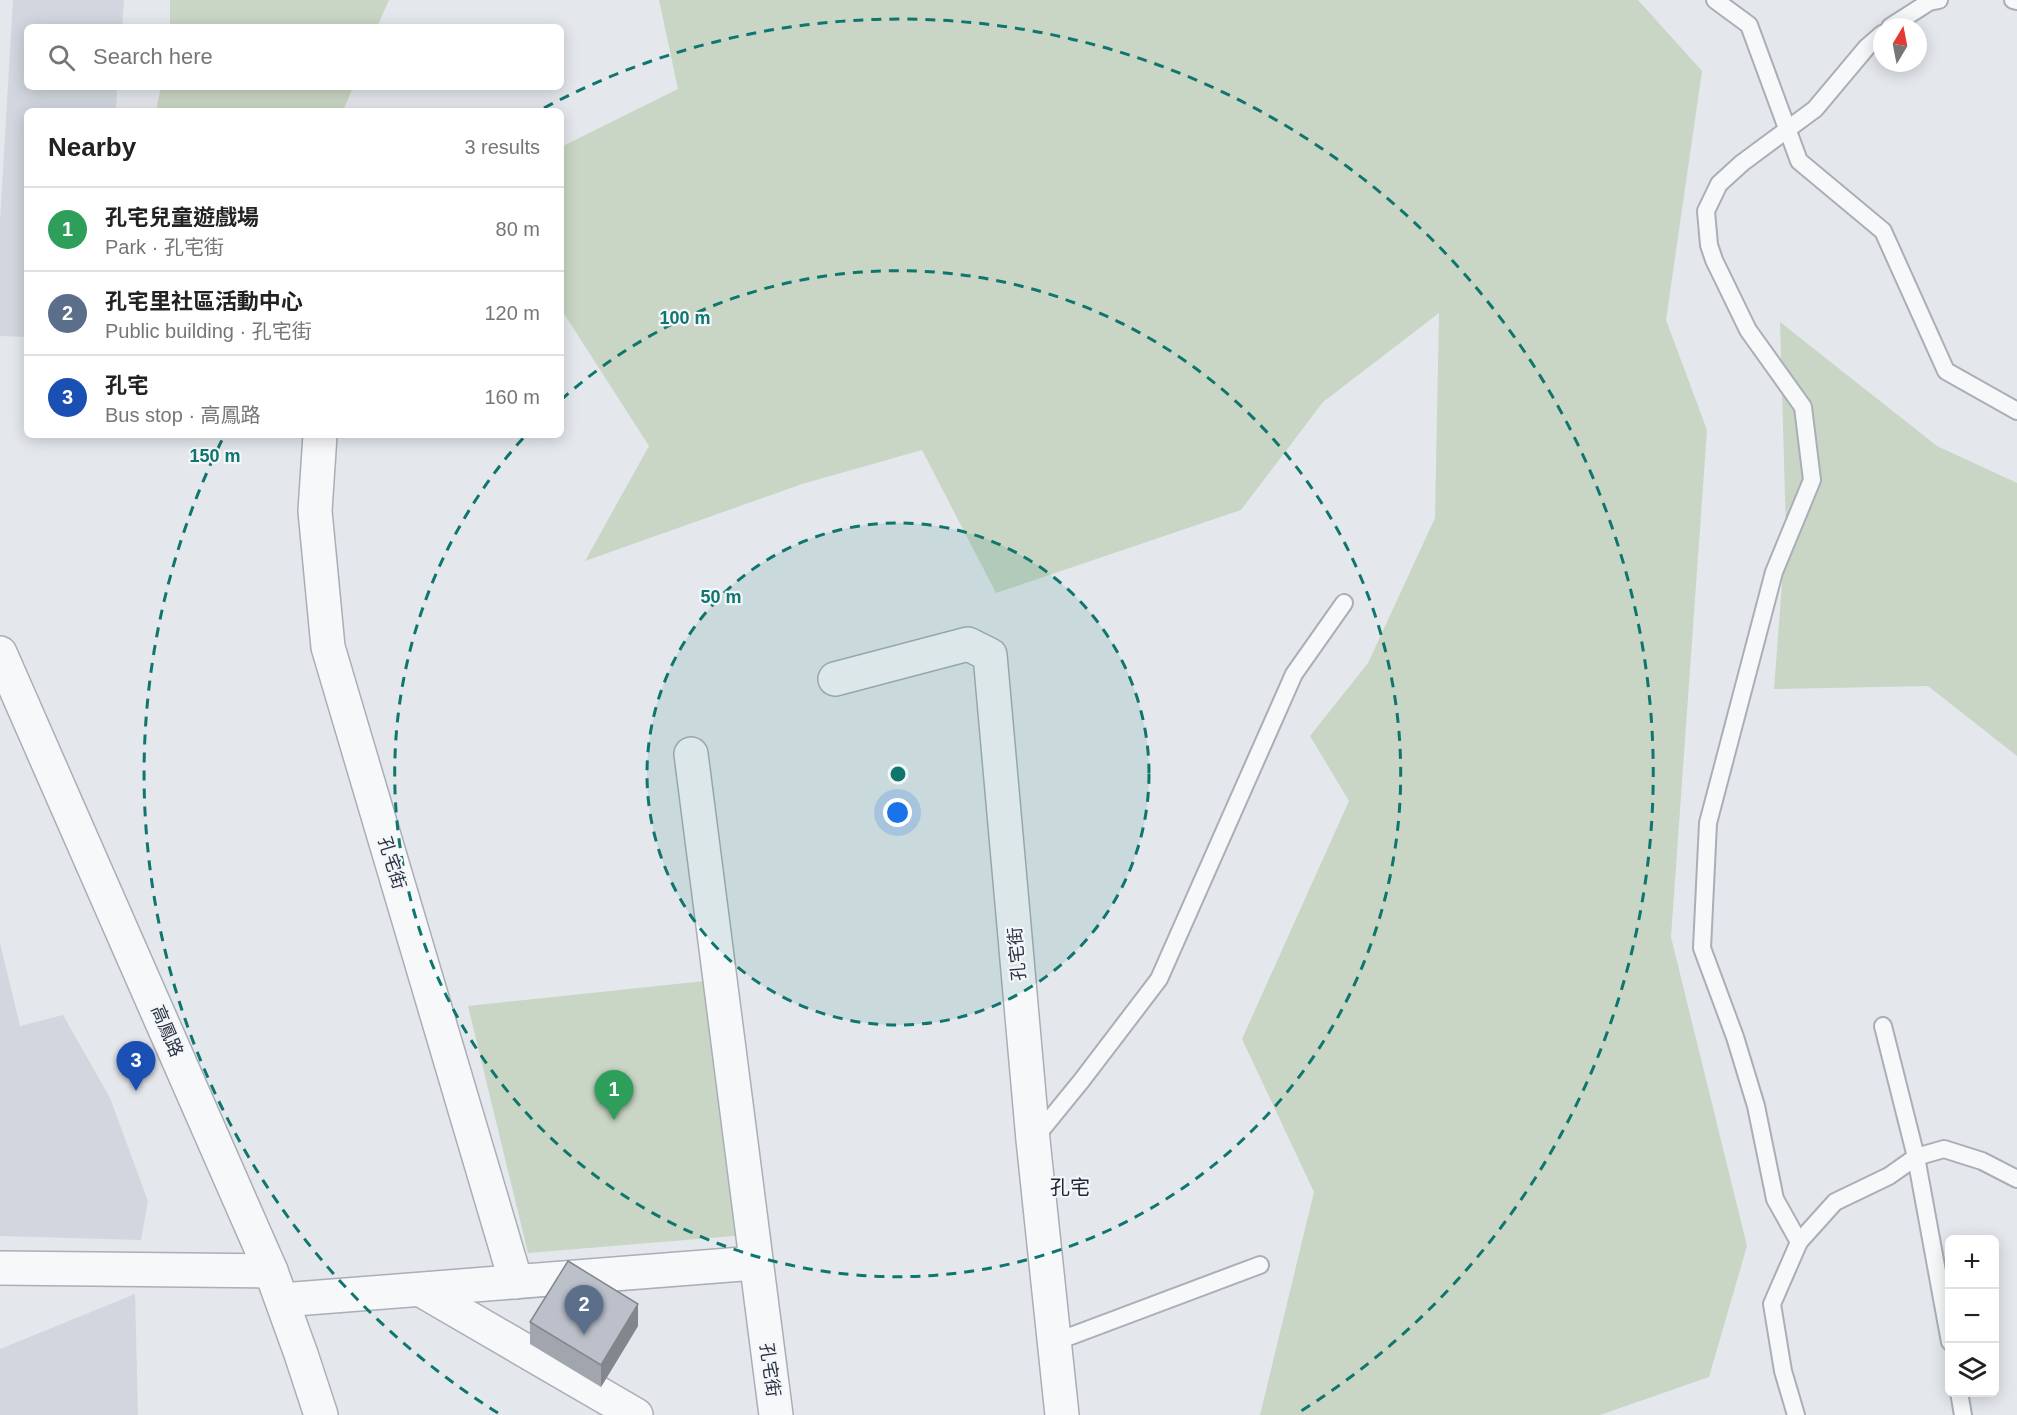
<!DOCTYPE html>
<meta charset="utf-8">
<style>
body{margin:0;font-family:Arial,"Noto Sans TC",sans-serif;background:#f2f2f2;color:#222}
.controls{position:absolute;right:18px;bottom:18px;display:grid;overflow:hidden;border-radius:9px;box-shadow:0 3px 15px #0003}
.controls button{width:54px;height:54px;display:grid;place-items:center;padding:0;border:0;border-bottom:2px solid #e0e0e0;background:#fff;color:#222;font:30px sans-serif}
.compass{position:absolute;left:1873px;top:18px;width:54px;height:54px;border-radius:50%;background:#fff;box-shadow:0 3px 15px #0003;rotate:10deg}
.you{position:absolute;left:898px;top:813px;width:21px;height:21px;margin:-15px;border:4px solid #fff;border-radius:50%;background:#1a73e8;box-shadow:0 0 0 9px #1a73e833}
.badge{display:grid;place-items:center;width:39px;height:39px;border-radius:50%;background:#d1495b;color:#fff;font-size:20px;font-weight:700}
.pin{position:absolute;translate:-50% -50px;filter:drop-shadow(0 2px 3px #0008)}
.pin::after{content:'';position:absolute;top:32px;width:21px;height:18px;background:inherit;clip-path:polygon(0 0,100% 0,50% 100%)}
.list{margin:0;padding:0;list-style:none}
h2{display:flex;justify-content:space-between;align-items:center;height:78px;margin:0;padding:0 24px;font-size:26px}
h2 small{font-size:20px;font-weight:400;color:#767676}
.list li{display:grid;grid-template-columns:39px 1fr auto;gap:18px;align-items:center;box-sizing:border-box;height:84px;padding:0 24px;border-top:2px solid #e0e0e0}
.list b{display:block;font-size:22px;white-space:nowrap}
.list p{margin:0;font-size:20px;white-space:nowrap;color:#767676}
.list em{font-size:20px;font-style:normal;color:#767676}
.icon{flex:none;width:33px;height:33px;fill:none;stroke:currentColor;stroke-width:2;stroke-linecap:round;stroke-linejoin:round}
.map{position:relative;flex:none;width:2017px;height:1415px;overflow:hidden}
.search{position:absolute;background:#fff;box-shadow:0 3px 15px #0003;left:24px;top:24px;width:540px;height:66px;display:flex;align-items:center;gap:15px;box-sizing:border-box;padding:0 21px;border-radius:9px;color:#767676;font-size:22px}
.panel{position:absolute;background:#fff;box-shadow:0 3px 15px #0003;left:24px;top:108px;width:540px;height:330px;border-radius:9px}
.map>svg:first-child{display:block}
.built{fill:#d2d6de}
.green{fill:#c9d6c5}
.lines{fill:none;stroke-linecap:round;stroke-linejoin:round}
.service-casing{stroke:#a9aeb7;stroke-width:20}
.minor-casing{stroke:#a9aeb7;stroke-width:36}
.tertiary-casing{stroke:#a9aeb7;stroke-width:36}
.service{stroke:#f7f8fa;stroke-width:16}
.minor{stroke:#f7f8fa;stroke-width:33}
.tertiary{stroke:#f7f8fa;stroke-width:33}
.wall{fill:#a1a5ae}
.shaded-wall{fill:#83868d}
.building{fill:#bbc0ca;stroke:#83868d;stroke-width:1.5}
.ring{fill:none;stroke:#0f766e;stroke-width:3;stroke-dasharray:10 8}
.labels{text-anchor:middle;stroke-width:4.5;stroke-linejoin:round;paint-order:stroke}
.street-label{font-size:18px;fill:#2b3445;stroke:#f4f6f9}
.neighbourhood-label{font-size:20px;fill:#1d2536;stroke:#f4f6f9}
.centre{fill:#0f766e;stroke:#f4f6f9;stroke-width:3}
.ring-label{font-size:18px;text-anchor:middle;font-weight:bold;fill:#0f766e;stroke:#f4f6f9;stroke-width:4.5;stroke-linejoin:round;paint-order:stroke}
</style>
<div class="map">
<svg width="2017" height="1415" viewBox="0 0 2017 1415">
<rect width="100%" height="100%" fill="#e4e7ec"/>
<!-- built -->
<g class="built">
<polygon points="13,0 124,0 122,27 27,27 27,87 117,87 116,111 27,111 27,337 0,336 0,222"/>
<polygon points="0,943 20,1026 63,1015 110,1098 148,1201 141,1240 0,1236"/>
<polygon points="135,1294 138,1415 0,1415 0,1349"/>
</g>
<!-- green -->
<g class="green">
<polygon points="170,0 389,0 377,27 170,27"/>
<polygon points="659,0 1638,0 1702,71 1666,320 1707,430 1671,937 1747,1246 1709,1377 1600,1415 1260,1415 1314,1192 1242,1039 1349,801 1310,736 1368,663 1435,518 1439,313 1323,402 1241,510 996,593 922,450 802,484 585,561 649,446 561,309 561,147 678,89"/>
<polygon points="161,87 353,87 343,111 156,111"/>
<polygon points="1780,322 1937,446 2017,483 2017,756 1928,686 1774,689 1786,531"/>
<polygon points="714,980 746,1235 528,1253 468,1006"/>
</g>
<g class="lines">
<defs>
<g id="service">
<polyline points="1715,0 1749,25 1799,161 1883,231 1946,371 2017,411"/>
<polyline points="2013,0 2017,1"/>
<polyline points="1890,27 1929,2 1939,0"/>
<polyline points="1883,1026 1916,1157 1950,1342"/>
<polyline points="1034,1139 1082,1080 1159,979 1294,674 1344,603"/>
<polyline points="1799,1242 1775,1199 1756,1106 1735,1037 1702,948 1708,823 1774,572 1812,480 1803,407 1748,330 1714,260 1709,245 1706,211 1719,184 1742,163 1815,109 1867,47 1882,34"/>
<polyline points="1055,1342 1260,1265"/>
<polyline points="1959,1392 1963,1415"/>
<polyline points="1796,1415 1783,1371 1772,1304 1799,1242 1835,1202 1889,1176 1916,1157 1944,1149 1982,1161 2017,1179"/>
</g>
<g id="minor">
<polyline points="320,435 315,511 328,647 516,1282"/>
<polyline points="835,679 968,644 990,655 1033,1140 1062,1415"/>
<polyline points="691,754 776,1415"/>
<polyline points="0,1268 271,1271"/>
<polyline points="421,1290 636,1415"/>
<polyline points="282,1300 755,1263"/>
</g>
<polyline id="tertiary" points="0,653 271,1271 301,1354 321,1415"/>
</defs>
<!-- service casing -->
<use href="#service" class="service-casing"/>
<!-- minor casing -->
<use href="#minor" class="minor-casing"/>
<!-- tertiary casing -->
<use href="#tertiary" class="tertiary-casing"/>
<!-- service -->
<use href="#service" class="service"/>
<!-- minor -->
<use href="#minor" class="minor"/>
<!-- tertiary -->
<use href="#tertiary" class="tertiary"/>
</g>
<!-- wall -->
<polygon class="wall" points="530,1322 638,1326 601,1387 530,1344"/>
<!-- shaded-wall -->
<polygon class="shaded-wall" points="638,1304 638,1326 601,1387 601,1365"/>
<!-- building -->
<polygon class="building" points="568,1261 638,1304 601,1365 530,1322"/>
<!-- distance rings -->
<circle cx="898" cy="774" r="251" fill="#0f766e" fill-opacity=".12"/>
<g class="ring">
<circle cx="898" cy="774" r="251"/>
<path d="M561 400A503 503 0 1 1 524 437"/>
<path d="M498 1413A754 754 0 0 1 223 438M544 108A754 754 0 0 1 1298 1413"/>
</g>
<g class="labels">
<!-- street labels -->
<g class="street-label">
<text transform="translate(392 863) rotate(73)" y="6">孔宅街</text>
<text transform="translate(1017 954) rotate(-95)" y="6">孔宅街</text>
<text transform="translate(167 1031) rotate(67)" y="6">高鳳路</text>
<text transform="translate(770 1370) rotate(82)" y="6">孔宅街</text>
</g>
<!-- neighbourhood labels -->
<g class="neighbourhood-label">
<text x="1070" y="1194">孔宅</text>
</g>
</g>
<circle cx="898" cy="774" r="9" class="centre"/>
<g class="ring-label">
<text x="685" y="324">100 m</text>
<text x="215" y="462">150 m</text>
<text x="721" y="603">50 m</text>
</g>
</svg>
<div class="controls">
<button>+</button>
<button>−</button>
<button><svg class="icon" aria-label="layers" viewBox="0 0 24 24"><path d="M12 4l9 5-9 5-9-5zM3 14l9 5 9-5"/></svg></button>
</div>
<svg class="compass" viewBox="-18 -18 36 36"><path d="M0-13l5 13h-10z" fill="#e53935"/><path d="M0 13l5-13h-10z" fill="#767676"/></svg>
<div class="you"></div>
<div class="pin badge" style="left:614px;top:1120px;background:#2e9e5b">1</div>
<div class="pin badge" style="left:584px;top:1335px;background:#5c6f8a">2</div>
<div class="pin badge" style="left:136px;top:1091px;background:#1a4fb4">3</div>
<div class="search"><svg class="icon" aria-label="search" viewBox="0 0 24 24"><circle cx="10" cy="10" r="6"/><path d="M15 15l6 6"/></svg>Search here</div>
<section class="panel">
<h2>Nearby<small>3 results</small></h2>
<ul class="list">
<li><span class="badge" style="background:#2e9e5b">1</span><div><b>孔宅兒童遊戲場</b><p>Park · 孔宅街</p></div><em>80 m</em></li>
<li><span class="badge" style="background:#5c6f8a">2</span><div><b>孔宅里社區活動中心</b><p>Public building · 孔宅街</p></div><em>120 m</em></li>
<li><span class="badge" style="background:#1a4fb4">3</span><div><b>孔宅</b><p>Bus stop · 高鳳路</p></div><em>160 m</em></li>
</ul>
</section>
</div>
